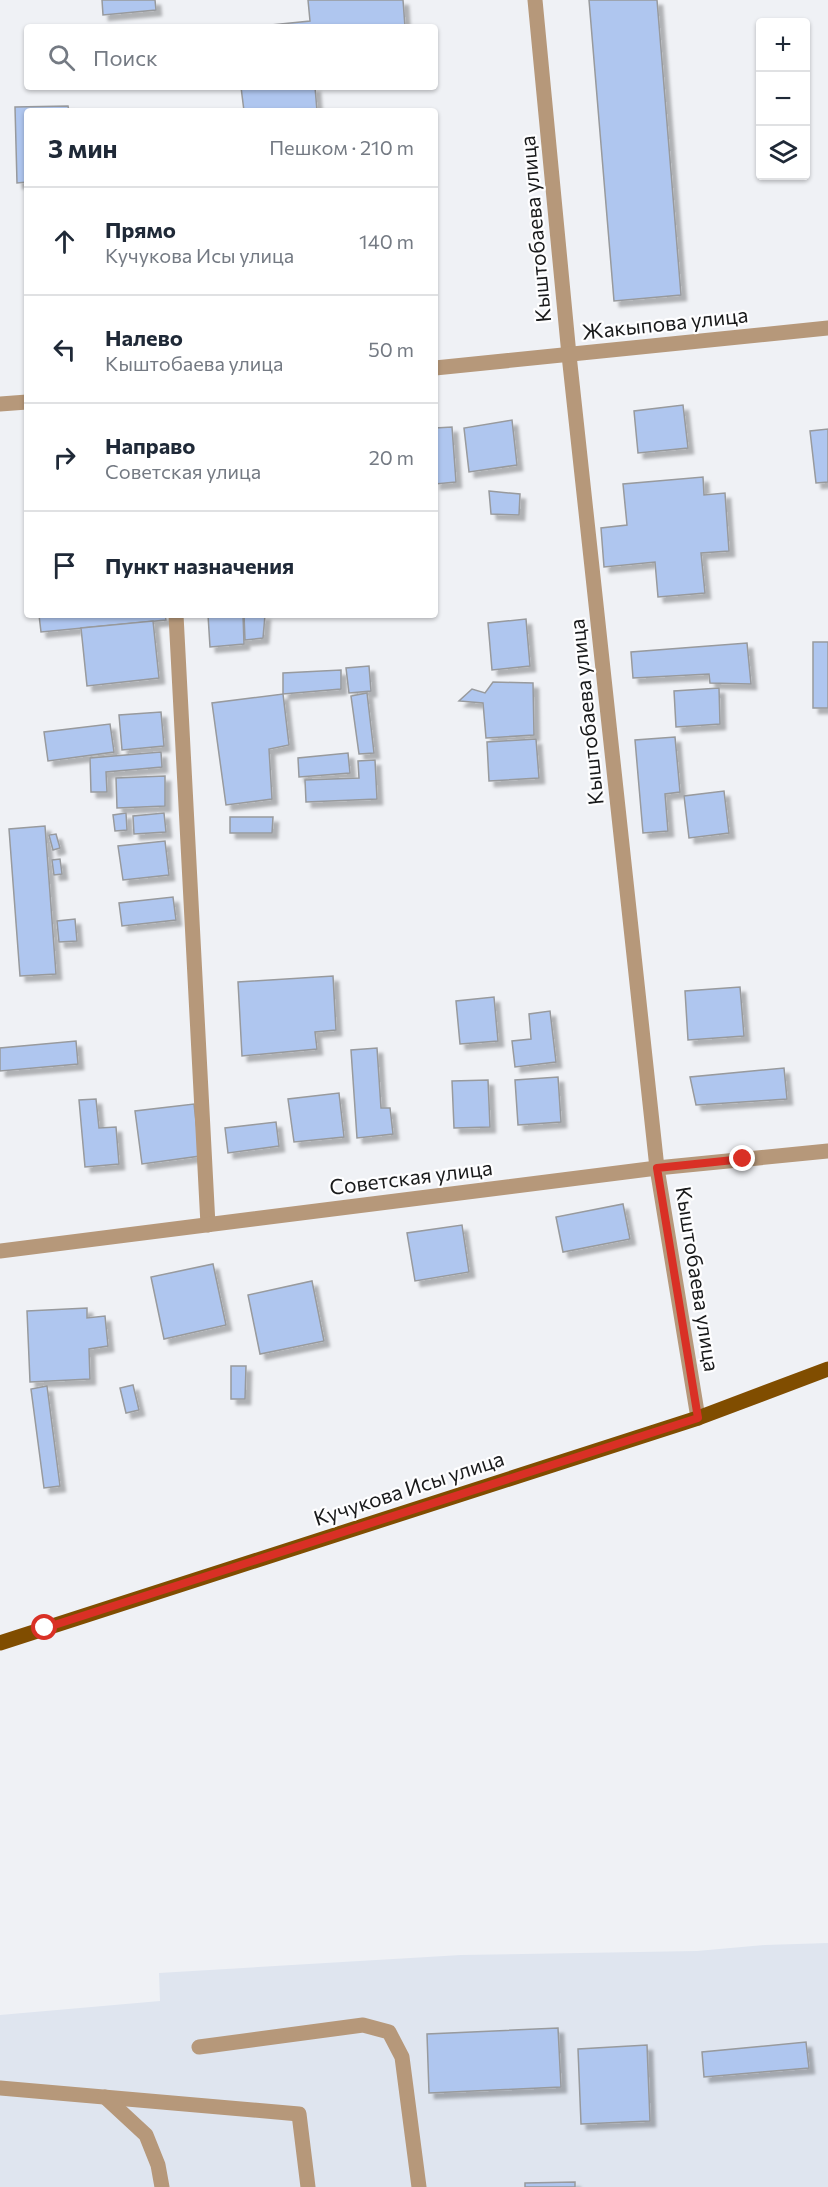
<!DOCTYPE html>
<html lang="ru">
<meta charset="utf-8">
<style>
body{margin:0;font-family:Commissioner,sans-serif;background:#f2f2f3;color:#1f2937}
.controls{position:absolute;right:18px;top:18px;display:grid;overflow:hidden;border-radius:6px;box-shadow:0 2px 4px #0004}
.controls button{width:54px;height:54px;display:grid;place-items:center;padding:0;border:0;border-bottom:2px solid #e0e1e3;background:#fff;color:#1f2937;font:30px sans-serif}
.stop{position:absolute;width:18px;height:18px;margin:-14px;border:4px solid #d93025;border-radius:50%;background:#fff}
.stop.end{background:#d93025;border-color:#fff;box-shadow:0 2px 6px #0008}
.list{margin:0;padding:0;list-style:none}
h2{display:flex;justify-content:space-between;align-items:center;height:78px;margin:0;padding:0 24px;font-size:26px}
h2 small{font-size:20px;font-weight:400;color:#747a83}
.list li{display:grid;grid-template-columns:39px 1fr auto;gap:18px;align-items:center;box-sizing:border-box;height:108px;padding:0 24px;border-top:2px solid #e0e1e3}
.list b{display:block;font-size:22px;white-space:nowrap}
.list p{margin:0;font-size:20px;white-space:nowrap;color:#747a83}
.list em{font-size:20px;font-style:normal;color:#747a83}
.icon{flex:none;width:33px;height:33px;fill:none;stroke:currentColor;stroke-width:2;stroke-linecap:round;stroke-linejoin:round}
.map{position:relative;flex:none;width:828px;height:2187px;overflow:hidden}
.search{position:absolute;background:#fff;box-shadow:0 2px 4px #0004;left:24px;top:24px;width:414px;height:66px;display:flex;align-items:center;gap:15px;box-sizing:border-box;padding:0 21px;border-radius:6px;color:#747a83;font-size:22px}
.panel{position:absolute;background:#fff;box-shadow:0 2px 4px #0004;left:24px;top:108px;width:414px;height:510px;border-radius:6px}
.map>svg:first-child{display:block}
.built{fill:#dfe5ef}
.building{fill:#afc6ef;stroke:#989a9d;stroke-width:1.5;filter:url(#shadow)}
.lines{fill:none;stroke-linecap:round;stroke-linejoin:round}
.service{stroke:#b6987a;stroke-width:15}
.minor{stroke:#b6987a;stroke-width:15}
.primary{stroke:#804d00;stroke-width:15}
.route{stroke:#d93025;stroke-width:8}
.labels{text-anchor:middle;stroke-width:4.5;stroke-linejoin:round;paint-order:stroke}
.street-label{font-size:21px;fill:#191a1b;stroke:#fefeff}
</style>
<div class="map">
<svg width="828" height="2187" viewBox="0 0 828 2187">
<defs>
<filter id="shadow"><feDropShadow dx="5.5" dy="5.5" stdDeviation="1.5" flood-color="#0004"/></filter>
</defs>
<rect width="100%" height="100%" fill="#eff1f5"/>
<!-- built -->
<polygon class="built" points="828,1943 828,2187 0,2187 0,2015 160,2001 159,1973 461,1955 697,1951 765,1945"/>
<!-- building -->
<g class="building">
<polygon points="102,0 155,0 156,10 103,15"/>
<polygon points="308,0 403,0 405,27 251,27 310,21"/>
<polygon points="589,0 657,0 681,295 614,301"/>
<polygon points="241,87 315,87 317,111 244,111"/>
<polygon points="68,106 69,111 27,111 27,182 17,183 15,107"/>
<polygon points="683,405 688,448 638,453 634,411"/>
<polygon points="512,420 517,465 469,472 464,428"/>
<polygon points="452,427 456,482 435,484 435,428"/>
<polygon points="828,429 828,482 816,483 810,431"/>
<polygon points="703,477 704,495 725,493 729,551 701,553 705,593 658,597 655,562 604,567 601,528 627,525 623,484"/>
<polygon points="489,491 520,494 519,515 491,514"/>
<polygon points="39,615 165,615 166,620 41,632"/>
<polygon points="208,615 243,615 244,644 210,647"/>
<polygon points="244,615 265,615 263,638 245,640"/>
<polygon points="526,619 530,666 492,670 488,623"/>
<polygon points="153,621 159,678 87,686 81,628"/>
<rect x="813" y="642" width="15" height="66"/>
<polygon points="747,643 751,684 710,683 709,674 633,678 631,652"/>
<polygon points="369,666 371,691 349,693 346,668"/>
<polygon points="341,670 341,689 283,694 283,673"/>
<polygon points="493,682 533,683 534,735 486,738 483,703 459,701 472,689 485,693"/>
<polygon points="719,688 720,724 676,727 674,691"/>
<polygon points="367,693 374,753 359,754 351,696"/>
<polygon points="283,694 289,745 269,749 272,799 226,805 212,703"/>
<polygon points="161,712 164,746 122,750 119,715"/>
<polygon points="110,724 114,752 48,761 44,732"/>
<polygon points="675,737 680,792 665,794 668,831 643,833 635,740"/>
<polygon points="536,739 539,778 489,781 487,742"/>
<polygon points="161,752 162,767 106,772 107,792 91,792 90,758"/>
<polygon points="348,753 350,773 299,777 298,758"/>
<polygon points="375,760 377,799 306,802 305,780 359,778 358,761"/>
<polygon points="165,776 165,806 117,808 116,778"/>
<polygon points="724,791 729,833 689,838 684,796"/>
<polygon points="126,813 127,830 115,831 113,815"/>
<polygon points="164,813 166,832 134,834 133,816"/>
<polygon points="230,817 273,817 272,833 230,833"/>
<polygon points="45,826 56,974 20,976 9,829"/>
<polygon points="56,834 60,848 53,850 49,835"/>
<polygon points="165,841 169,875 123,880 118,846"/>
<polygon points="60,859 62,874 54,875 52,860"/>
<polygon points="173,897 176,920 122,926 119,903"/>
<polygon points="75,919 77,941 59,942 57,921"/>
<polygon points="333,976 336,1030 315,1032 317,1049 242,1056 238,982"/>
<polygon points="740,987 744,1036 688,1040 685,991"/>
<polygon points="494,997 498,1041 460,1044 456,1001"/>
<polygon points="550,1011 556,1062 515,1067 512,1041 531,1039 529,1014"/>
<polygon points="76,1041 78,1064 0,1071 0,1048"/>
<polygon points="377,1048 381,1108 390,1108 393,1134 357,1138 351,1050"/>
<polygon points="784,1068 787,1099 696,1105 690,1077"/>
<polygon points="558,1077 561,1122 518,1125 515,1080"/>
<polygon points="488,1080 490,1127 454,1128 452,1081"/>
<polygon points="339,1093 344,1137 294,1142 288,1099"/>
<polygon points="96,1099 99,1128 116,1127 119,1164 85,1167 79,1100"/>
<polygon points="194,1104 200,1156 142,1164 135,1111"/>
<polygon points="276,1122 279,1146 228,1153 225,1128"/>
<polygon points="623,1204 630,1239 563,1252 556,1217"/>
<polygon points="462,1225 469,1272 415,1281 407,1233"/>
<polygon points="213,1264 226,1325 164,1339 151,1277"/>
<polygon points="312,1281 324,1341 260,1354 248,1295"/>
<polygon points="87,1308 87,1318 105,1316 108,1346 89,1349 90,1379 30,1382 27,1311"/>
<polygon points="231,1366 246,1366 245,1399 231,1399"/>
<polygon points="133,1385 139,1410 126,1413 120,1388"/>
<polygon points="47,1386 60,1486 44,1488 31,1389"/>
<polygon points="558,2028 561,2087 429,2093 427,2034"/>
<polygon points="806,2042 809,2068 704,2077 702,2052"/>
<polygon points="647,2045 650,2121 581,2124 578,2049"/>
<polygon points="575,2182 575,2187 525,2187 525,2183"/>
</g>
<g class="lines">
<!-- service -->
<g class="service">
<polyline points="199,2047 363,2025 389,2032 402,2057 419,2187"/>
<polyline points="0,2088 299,2114 308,2187"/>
<polyline points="105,2097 146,2135 158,2165 162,2187"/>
</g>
<!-- minor -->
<g class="minor">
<polyline points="535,0 569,355 657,1168 698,1418"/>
<polyline points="435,368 828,328"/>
<polyline points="0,404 27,402"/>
<polyline points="176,615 208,1225"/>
<polyline points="0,1251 657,1168 828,1151"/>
</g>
<!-- primary -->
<polyline class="primary" points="0,1643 698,1418 828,1369"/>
</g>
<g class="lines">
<!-- route -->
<polyline class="route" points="45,1628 698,1418 657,1168 743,1159"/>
</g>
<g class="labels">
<!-- street labels -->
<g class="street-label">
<text transform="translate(536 229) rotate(-95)" y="7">Кыштобаева улица</text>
<text transform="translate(665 324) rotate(-6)" y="7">Жакыпова улица</text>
<text transform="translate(587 712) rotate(-96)" y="7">Кыштобаева улица</text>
<text transform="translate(411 1178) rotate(-7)" y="7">Советская улица</text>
<text transform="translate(697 1279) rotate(81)" y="7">Кыштобаева улица</text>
<text transform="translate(409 1489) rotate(-18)" y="7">Кучукова Исы улица</text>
</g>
</g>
</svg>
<div class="controls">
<button>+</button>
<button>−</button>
<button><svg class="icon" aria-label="layers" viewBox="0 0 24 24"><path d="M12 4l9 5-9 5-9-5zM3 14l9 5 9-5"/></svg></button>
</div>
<div class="stop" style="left:45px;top:1628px"></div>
<div class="stop end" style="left:743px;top:1159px"></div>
<div class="search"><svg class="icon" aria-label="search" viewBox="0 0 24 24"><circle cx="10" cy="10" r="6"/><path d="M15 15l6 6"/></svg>Поиск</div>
<section class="panel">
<h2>3 мин<small>Пешком · 210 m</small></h2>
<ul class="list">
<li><svg class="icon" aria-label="ahead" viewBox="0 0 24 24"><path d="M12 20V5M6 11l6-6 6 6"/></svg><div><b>Прямо</b><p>Кучукова Исы улица</p></div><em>140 m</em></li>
<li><svg class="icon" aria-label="left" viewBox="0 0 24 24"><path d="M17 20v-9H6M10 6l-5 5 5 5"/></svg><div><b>Налево</b><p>Кыштобаева улица</p></div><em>50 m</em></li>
<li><svg class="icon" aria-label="right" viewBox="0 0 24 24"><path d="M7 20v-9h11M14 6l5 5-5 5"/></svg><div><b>Направо</b><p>Советская улица</p></div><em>20 m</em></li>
<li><svg class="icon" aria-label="arrive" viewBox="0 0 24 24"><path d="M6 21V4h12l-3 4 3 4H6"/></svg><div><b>Пункт назначения</b></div></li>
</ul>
</section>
</div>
